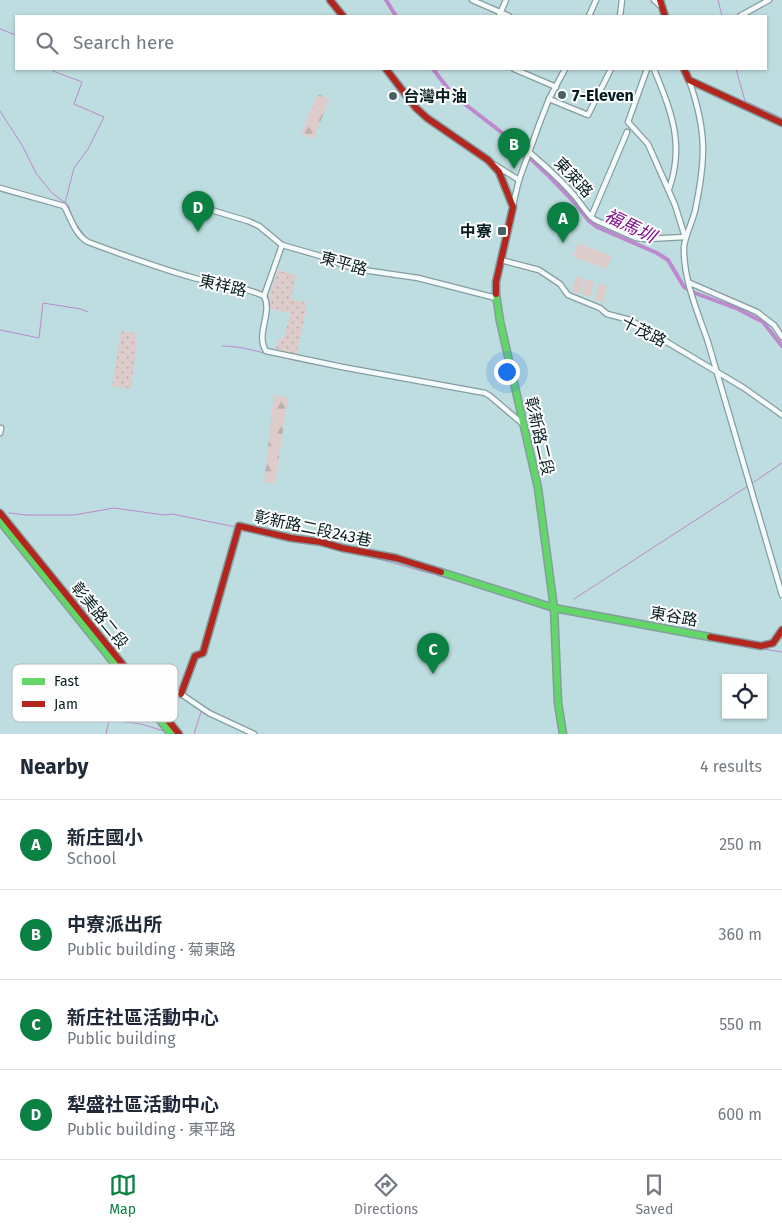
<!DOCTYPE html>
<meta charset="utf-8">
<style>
body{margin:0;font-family:"Fira Sans","Noto Sans TC",sans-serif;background:#f6f6f7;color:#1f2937}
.controls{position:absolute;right:15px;bottom:15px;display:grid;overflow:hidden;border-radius:0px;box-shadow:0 1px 4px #0004}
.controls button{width:45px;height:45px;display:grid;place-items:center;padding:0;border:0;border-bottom:1px solid #e0e1e3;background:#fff;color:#1f2937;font:25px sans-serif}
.you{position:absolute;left:506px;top:371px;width:18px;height:18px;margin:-12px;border:4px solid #fff;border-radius:50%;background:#1a73e8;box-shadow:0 0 0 8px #1a73e833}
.badge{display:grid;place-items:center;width:32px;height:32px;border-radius:50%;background:#0b8043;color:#fff;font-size:16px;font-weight:700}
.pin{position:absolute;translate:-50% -41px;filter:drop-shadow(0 1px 2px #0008)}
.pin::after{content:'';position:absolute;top:26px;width:18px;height:15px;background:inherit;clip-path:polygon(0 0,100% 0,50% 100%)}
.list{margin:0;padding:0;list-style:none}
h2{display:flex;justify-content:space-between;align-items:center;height:65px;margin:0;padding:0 20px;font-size:21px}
h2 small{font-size:16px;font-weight:400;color:#747a83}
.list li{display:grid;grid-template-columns:32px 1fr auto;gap:15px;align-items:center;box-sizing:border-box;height:90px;padding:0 20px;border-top:1px solid #e0e1e3}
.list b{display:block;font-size:19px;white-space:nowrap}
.list p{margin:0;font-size:16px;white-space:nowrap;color:#747a83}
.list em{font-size:16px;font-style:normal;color:#747a83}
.icon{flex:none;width:28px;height:28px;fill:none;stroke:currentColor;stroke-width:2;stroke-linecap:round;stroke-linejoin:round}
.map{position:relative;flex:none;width:782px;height:734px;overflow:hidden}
.search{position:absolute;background:#fff;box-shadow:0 1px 4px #0004;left:15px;right:15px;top:15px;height:55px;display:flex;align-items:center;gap:12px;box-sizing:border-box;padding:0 18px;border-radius:0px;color:#747a83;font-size:19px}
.sheet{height:425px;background:#fff}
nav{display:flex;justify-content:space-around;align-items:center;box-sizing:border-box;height:70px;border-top:1px solid #e0e1e3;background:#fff;font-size:14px;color:#747a83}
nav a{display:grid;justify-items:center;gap:2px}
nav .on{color:#0b8043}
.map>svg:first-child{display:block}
.green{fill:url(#green-dots)}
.forest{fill:url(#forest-firs)}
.pitch{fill:#decccb}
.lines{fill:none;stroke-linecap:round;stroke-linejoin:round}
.stream{stroke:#bd88cd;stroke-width:1}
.canal{stroke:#bd88cd;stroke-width:4}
.street-casing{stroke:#859da0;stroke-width:7}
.fast-casing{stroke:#859da0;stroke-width:9}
.jam-casing{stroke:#859da0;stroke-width:9}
.street{stroke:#f5fafa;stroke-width:4.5}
.fast{stroke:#63d668;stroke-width:6}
.jam{stroke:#b3261e;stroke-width:6}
.poi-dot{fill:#466063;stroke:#fefefe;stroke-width:2}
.labels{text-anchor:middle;stroke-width:4;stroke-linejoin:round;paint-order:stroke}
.poi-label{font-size:16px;font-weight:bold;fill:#061d1f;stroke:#fefefe;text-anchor:start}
.street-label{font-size:16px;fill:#061d1f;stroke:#fefefe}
.water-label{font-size:18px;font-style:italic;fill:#83108f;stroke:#fefefe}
.key{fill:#fefefe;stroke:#b4babb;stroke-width:1}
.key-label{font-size:14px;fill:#061d1f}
</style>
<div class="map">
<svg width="782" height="734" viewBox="0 0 782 734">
<defs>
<pattern id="green-dots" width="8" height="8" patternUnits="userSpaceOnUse" patternTransform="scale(1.25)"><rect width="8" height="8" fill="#decccb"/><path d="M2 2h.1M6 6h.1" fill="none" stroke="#bdafae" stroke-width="1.8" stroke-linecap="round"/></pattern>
<pattern id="forest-firs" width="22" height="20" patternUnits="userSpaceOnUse" patternTransform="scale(1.25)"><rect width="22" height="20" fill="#decccb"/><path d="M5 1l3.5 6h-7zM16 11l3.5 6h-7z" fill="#bdafae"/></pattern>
</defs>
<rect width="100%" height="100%" fill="#bedde0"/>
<!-- green -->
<g class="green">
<polygon points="278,270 296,275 291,299 307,303 296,359 274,354 279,338 284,338 290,313 271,309 268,299"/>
<polygon points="121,331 135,333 137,343 131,389 112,386"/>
</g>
<!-- forest -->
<g class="forest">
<polygon points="318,94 329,99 314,139 301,134"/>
<polygon points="274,395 288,398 275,484 264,482"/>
</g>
<!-- pitch -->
<g class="pitch">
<polygon points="578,243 612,256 607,269 573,257"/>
<polygon points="576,276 584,279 580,294 572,292"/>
<polygon points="586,279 594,282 590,297 582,295"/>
<polygon points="599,284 607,286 603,302 594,300"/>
</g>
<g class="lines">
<!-- stream -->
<g class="stream">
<polyline points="718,0 722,16"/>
<polyline points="0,29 16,35"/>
<polyline points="54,69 53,71 82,82 74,104 104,117 88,149 74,168 65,203"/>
<polyline points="736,69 745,101 782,118"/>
<polyline points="0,111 22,145 36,173 52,193 68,205 74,221 87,239"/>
<polyline points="22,196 64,209"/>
<polyline points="80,238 84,243 110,252"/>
<polyline points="197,281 244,291"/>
<polyline points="0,330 39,338 43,303 81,309 88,312"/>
<path d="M 222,346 C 239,346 252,350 268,354 C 288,359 309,363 329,367"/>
<polyline points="751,484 782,463"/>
<polyline points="9,513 27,515 74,515 114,508 164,515 172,514 236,527"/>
<polyline points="313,544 386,561 479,587"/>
<polyline points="492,592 552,611"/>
<polyline points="574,599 748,486"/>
<polyline points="556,612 631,625"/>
<polyline points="763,649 782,652"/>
<polyline points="106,734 109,720 141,724 167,732"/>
<polyline points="194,734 201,712"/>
</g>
<!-- canal -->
<g class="canal">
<polyline points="386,0 396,16"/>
<polyline points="433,69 453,95 505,135 548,175 575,203 589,221 597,227 657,253 668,260 684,287 695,293 738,309 763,322 782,346"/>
</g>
<defs>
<g id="street">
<polyline points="472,0 509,16"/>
<polyline points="654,0 662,7"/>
<polyline points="499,16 506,0"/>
<polyline points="589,16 596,0"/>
<polyline points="620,16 622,0"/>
<polyline points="740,16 769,0"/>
<polyline points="514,69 556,87"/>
<polyline points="647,69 628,122 648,144 675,205 685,237"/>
<path d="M 654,69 C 671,111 685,144 669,189"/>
<path d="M 689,80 C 707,131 706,159 695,211 C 692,223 685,236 684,247 C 683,279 698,313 708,342 L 782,595"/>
<polyline points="549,99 588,115 611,69"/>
<path d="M 529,152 C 544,165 559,178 572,193 C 580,201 586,214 595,220 L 636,238 L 647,239 L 685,237"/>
<polyline points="495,165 519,180"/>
<path d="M 0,188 L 64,206 C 71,218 75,235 88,242 C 123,255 158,268 194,278 C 217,284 243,286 264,296 C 273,313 255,334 266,351 L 342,367 L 485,393 L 490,396 L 524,425"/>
<polyline points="513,205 519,180 540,122 549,99 565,69"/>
<polyline points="201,207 248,221 259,226 282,245 331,259 342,265 370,271 418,278 496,298"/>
<polyline points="591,217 627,132"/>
<polyline points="501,260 539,270 560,284 568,295 600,308 607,314 630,320 744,388 782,415"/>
<polyline points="690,283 757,312 774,325 782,337"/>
<polyline points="264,296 282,245"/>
<polyline points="0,433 1,428"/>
<polyline points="136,685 145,683 181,694 209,713 254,734"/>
</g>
<g id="fast">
<polyline points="496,294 500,321 538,488 554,608 558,703 563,734"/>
<polyline points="0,521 171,734"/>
<polyline points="441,572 554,608 710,637"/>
</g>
<g id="jam">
<polyline points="330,0 343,16"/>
<polyline points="660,0 665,16"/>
<polyline points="386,69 416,108 427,118 488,160 499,172 513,207 496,282 496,294"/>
<polyline points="684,69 689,80 782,123"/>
<polyline points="0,513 179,734"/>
<polyline points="710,637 761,646 773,643 782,630"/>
<polyline points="181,694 195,656 203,653 239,526 291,538 321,542 342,548 396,558 441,572"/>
</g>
</defs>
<!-- street casing -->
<use href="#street" class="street-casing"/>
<!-- fast casing -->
<use href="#fast" class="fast-casing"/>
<!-- jam casing -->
<use href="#jam" class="jam-casing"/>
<!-- street -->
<use href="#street" class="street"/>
<!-- fast -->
<use href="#fast" class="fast"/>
<!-- jam -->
<use href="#jam" class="jam"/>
</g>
<!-- markers -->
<g class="poi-dot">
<circle cx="562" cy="95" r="5"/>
<circle cx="393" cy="96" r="5"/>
<rect x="497" y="226" width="10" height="10" rx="2.5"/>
</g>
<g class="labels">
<!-- poi labels -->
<g class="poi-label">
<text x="572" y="101">7-Eleven</text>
<text x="403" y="102">台灣中油</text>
<text x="492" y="237" text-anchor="end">中寮</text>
</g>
<!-- street labels -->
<g class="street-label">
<text transform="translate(574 177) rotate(47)" y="6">東萊路</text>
<text transform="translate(344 263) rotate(16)" y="6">東平路</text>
<text transform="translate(223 285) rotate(13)" y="6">東祥路</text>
<text transform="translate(644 331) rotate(27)" y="6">十茂路</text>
<text transform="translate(540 436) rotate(77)" y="6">彰新路二段</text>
<text transform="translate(313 528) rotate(12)" y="6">彰新路二段243巷</text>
<text transform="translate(100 615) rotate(51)" y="6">彰美路二段</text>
<text transform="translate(674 616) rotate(10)" y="6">東谷路</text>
</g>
<!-- water labels -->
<g class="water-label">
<text transform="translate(630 226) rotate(26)" y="6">福馬圳</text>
</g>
</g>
<!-- legend -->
<rect x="12" y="664" width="166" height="58" rx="8" class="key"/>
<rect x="22" y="678" width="23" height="7" fill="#63d668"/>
<rect x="22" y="701" width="23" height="6" fill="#b3261e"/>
<g class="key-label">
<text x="54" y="686">Fast</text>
<text x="54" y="709">Jam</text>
</g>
</svg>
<div class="controls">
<button><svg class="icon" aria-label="locate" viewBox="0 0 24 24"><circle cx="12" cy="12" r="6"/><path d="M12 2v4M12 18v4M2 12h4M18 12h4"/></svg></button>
</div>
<div class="you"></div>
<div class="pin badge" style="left:563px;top:243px">A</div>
<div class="pin badge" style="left:514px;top:169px">B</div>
<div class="pin badge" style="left:433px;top:674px">C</div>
<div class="pin badge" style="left:198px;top:232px">D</div>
<div class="search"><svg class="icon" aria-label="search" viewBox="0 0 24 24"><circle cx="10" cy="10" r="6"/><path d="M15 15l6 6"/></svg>Search here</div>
</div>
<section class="sheet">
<h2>Nearby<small>4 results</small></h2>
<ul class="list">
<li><span class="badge">A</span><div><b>新庄國小</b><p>School</p></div><em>250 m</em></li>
<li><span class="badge">B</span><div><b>中寮派出所</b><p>Public building · 菊東路</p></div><em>360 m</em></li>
<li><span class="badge">C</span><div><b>新庄社區活動中心</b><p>Public building</p></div><em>550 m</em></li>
<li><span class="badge">D</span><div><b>犁盛社區活動中心</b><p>Public building · 東平路</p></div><em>600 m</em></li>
</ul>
</section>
<nav>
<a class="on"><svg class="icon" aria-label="map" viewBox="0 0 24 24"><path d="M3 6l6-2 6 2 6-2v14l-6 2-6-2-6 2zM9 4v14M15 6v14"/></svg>Map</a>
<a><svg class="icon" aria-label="directions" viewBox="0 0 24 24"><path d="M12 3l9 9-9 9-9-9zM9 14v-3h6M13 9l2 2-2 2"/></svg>Directions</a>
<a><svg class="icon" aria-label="saved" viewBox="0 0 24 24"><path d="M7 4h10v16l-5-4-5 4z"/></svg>Saved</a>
</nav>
